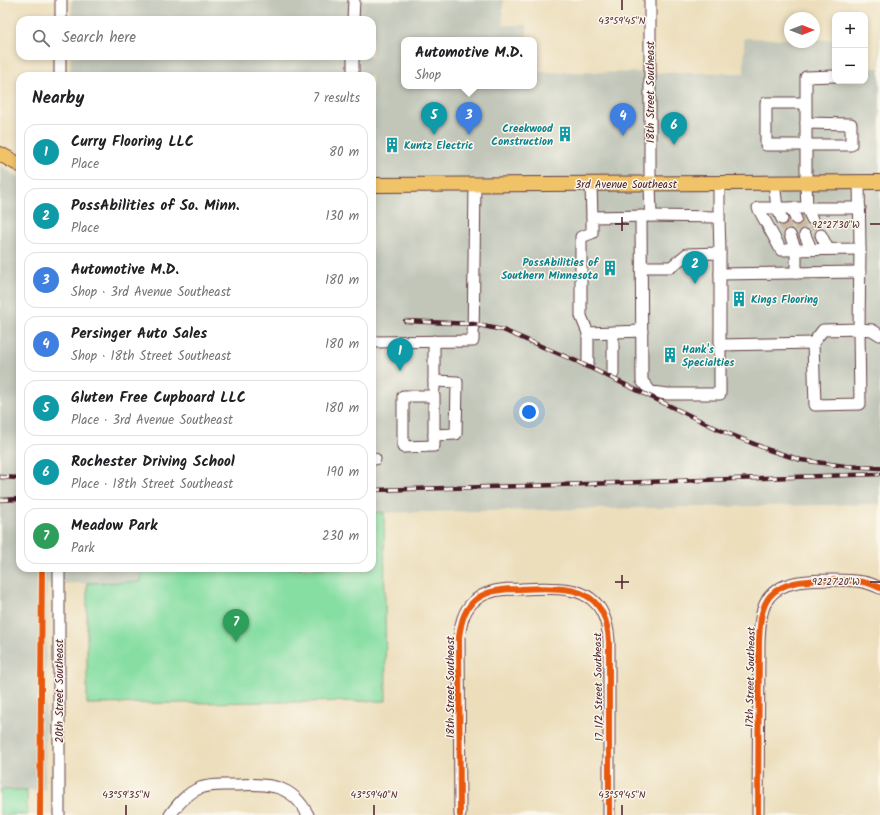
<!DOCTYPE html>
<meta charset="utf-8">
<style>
body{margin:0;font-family:Kalam,sans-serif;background:#f2f2f2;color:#202124}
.controls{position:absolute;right:12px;top:12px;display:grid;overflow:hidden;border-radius:8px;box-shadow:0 2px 6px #0003}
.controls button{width:36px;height:36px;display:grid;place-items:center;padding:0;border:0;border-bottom:1px solid #e0e0e0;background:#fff;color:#202124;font:20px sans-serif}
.compass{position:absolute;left:784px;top:12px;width:36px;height:36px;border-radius:50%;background:#fff;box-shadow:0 2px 6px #0003;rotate:90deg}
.you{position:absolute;left:529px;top:412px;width:14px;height:14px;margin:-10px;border:3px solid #fff;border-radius:50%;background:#1a73e8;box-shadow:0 0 0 6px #1a73e833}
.badge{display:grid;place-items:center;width:26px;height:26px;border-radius:50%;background:#b5179e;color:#fff;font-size:13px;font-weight:700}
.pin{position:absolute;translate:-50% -33px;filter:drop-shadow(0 1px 2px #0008)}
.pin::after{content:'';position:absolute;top:21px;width:14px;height:12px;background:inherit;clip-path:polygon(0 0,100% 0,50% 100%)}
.popup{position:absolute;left:401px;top:37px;width:136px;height:52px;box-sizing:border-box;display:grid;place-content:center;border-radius:8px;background:#fff;filter:drop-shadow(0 1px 3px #0005);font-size:13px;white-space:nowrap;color:#757577}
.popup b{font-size:15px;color:#202124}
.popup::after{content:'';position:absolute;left:50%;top:100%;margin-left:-8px;border:8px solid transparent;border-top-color:#fff}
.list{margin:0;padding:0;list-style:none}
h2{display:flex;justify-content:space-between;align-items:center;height:52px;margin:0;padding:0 16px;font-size:17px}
h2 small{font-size:13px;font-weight:400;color:#757577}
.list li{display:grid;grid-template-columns:26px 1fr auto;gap:12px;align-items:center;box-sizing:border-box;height:56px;margin:0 8px 8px;padding:0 8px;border:1px solid #e0e0e0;border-radius:12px}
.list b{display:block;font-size:15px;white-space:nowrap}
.list p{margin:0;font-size:13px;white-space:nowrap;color:#757577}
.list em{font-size:13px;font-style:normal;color:#757577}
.icon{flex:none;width:22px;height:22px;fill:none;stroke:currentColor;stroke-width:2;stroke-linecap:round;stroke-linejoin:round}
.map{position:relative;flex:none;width:880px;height:815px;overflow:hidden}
.search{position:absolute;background:#fff;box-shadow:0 2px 6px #0003;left:16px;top:16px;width:360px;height:44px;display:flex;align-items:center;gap:10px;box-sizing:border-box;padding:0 14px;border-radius:12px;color:#757577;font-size:15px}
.panel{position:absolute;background:#fff;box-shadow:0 2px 6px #0003;left:16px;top:72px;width:360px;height:500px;border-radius:12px}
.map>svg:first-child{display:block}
.industrial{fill:#c1c6b9}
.green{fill:#86dea3;stroke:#687e67}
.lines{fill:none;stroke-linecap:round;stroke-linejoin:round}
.minor-tunnel{stroke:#ccb89e;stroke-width:11;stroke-dasharray:11 5.5;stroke-linecap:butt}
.minor-casing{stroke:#623c41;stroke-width:13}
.major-casing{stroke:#623c41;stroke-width:16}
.minor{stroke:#fff;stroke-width:11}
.major{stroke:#f1c369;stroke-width:14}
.rail-casing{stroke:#4a1f2b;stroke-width:4.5}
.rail{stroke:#fbf7ec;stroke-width:3;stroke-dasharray:9;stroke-linecap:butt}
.cycleway-casing{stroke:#fbf7ec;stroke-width:8}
.cycleway{stroke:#e8590c;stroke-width:6}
.ticks{fill:none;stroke:#4a1f2b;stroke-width:1.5}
.labels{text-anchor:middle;stroke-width:3;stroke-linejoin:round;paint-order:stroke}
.street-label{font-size:11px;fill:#4a1f2b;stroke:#fbf7ec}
.culture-label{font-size:11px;font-weight:bold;fill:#0d838f;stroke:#fbf7ec;text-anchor:start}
.ticks-label{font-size:10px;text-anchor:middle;fill:#4a1f2b;stroke:#fbf7ec;stroke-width:3;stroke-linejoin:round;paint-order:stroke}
</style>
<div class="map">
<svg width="880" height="815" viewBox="0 0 880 815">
<rect width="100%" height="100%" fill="#fbf7ec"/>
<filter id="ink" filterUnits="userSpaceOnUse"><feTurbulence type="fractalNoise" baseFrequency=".025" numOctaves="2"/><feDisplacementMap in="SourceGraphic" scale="8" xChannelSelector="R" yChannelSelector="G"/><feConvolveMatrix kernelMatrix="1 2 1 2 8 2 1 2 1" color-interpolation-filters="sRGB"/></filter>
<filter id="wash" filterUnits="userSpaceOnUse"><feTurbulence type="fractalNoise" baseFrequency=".012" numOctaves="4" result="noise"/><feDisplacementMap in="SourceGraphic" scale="16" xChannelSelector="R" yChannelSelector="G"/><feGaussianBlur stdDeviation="0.9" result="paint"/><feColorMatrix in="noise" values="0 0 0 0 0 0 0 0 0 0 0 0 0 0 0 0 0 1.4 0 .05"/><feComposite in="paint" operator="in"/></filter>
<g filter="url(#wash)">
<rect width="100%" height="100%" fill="#ecdebb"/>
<!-- industrial -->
<g class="industrial">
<polygon points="72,0 503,0 503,25 527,25 527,40 404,40 404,86 534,86 534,72 744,73 744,38 790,39 790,42 814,42 814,39 835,40 835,81 865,81 865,68 879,68 879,18 880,18 880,504 372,513 372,76 70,76 71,56 372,56 372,20 71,20"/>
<polygon points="0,166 20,178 20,568 141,568 142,582 47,584 45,790 0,790"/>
</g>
<!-- green -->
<g class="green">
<polygon points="384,512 386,701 87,704 87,583 141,582 141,568 372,568 372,513"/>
<rect x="0" y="790" width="27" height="25"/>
</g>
</g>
<g filter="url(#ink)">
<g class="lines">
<!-- minor-tunnel -->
<g class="minor-tunnel">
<polyline points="782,219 790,235"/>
<polyline points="796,219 805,235"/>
<polyline points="812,219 821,235"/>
</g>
<defs>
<g id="minor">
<polyline points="61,20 61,0"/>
<polyline points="353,20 354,0"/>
<polyline points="60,76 60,56"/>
<polyline points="353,76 353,56"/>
<polyline points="805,103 766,103 766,145 851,145 851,124 806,123"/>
<polyline points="774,182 777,208 782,219"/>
<polyline points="859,182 860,249 859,329 823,330 813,343 815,405 860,404 859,329 872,330 880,335"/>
<polyline points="719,183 719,217"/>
<polyline points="591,184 592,217"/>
<polyline points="791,208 796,219"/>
<polyline points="860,208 758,208 781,250 860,249"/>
<polyline points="641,216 642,381 651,392 668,394 720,394 720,253 719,217 651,216"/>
<polyline points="812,219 807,208 806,183 806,77 835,76"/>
<polyline points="790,235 796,250 796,273"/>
<polyline points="805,235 811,249"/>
<polyline points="821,235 828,249"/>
<polyline points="642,267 671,267 687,254 720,253"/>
<polyline points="720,274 860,272"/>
<polyline points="613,332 613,374"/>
<polyline points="588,333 642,331"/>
<polyline points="372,342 473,341 475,185"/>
<polyline points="720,345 813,343"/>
<polyline points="588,363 588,333 581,316 581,237 592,233 592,217 651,216 650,183 650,0"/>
<polyline points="434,389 434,341"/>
<polygon points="403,396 434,396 434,446 403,447"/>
<polyline points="434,435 456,434 457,382 434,381"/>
<polyline points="372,459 375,459"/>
<polyline points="59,815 59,568"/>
<path d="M 170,815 C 178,804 187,793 200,788 C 210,784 222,785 233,785 C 266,784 291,782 308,815"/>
<path d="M 460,815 L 459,637 C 461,624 463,612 472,603 C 477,598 484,594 491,592 C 500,589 511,589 521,589 C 537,588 554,587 570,590 C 576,591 584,594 590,598 C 604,608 608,625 609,641 L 609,815"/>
<path d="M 758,815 L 759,641 C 760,626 760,608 770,596 C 785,579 811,581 832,580 C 842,580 852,580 863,582 C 869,583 874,585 880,588"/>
</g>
<g id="major">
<polyline points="0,154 20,165"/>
<polyline points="372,185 880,182"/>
</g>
</defs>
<!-- minor casing -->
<use href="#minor" class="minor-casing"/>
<!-- major casing -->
<use href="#major" class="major-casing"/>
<!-- minor -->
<use href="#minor" class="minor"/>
<!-- major -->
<use href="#major" class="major"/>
<defs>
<g id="rail">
<polyline points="405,321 473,324 503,330 576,361 722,431 769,450 801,460 845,466 880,468"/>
<polyline points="0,477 20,478"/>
<polyline points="372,490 527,486 880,474"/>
<polyline points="0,500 20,499"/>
</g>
</defs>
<!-- rail casing -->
<use href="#rail" class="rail-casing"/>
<!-- rail -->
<use href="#rail" class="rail"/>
<defs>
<g id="cycleway">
<polyline points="40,815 42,568"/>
<path d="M 460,815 L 459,637 C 461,624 463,612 472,603 C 477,598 484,594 491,592 C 500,589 511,589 521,589 C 537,588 554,587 570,590 C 576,591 584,594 590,598 C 604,608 608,625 609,641 L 609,815"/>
<path d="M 758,815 L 759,641 C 760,626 760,608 770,596 C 785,579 811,581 832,580 C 842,580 852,580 863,582 C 869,583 874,585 880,588"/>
</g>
</defs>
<!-- cycleway casing -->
<use href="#cycleway" class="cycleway-casing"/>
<!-- cycleway -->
<use href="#cycleway" class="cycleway"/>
</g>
</g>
<!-- ticks -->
<path class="ticks" d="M 622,0 L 622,10M 622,217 L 622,231M 615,224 L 629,224M 870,224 L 880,224M 622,575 L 622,589M 615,582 L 629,582M 870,582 L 880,582M 126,805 L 126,815M 374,805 L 374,815M 622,805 L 622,815"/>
<!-- icons -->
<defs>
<symbol id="building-bare" viewBox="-9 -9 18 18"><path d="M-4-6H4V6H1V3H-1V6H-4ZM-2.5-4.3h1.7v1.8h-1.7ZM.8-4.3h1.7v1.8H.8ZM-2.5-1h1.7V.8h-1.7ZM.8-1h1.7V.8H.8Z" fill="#0f9aa8" stroke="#fbf7ec" stroke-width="2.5" paint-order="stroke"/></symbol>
</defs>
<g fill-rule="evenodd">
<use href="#building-bare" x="554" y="123" width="22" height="22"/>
<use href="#building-bare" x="381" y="134" width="22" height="22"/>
<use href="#building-bare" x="599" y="257" width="22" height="22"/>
<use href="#building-bare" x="728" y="288" width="22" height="22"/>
<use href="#building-bare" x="659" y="344" width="22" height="22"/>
</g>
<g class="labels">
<!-- street labels -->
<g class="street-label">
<text transform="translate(650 92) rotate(-90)" y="4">18th Street Southeast</text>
<text x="626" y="188">3rd Avenue Southeast</text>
<text transform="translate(750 677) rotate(-89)" y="4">17th Street Southeast</text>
<text transform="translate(450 687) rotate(-90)" y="4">18th Street Southeast</text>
<text transform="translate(598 687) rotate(-91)" y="4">17 1/2 Street Southeast</text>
<text transform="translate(59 691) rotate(-90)" y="4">20th Street Southeast</text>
</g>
<!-- culture labels -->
<g class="culture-label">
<text x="553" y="132" text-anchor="end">Creekwood<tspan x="553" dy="13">Construction</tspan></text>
<text x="404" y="149">Kuntz Electric</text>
<text x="598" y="266" text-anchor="end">PossAbilities of<tspan x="598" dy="13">Southern Minnesota</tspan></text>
<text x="751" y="303">Kings Flooring</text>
<text x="682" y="353">Hank's<tspan x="682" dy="13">Specialties</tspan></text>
</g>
</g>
<g class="ticks-label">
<text x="622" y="24">43°59'45"N</text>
<text x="836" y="228">92°27'30"W</text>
<text x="836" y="585">92°27'20"W</text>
<text x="126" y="798">43°59'35"N</text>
<text x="374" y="798">43°59'40"N</text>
<text x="622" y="798">43°59'45"N</text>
</g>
</svg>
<div class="controls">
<button>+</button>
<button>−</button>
</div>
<svg class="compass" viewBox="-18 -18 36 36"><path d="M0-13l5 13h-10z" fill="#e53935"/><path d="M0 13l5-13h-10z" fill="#757577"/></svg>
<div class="you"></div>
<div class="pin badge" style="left:400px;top:371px;background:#0f9aa8">1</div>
<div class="pin badge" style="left:695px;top:284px;background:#0f9aa8">2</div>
<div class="pin badge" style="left:469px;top:135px;background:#3f7fe0">3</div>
<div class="popup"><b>Automotive M.D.</b>Shop</div>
<div class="pin badge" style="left:623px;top:136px;background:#3f7fe0">4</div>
<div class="pin badge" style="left:434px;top:135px;background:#0f9aa8">5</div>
<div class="pin badge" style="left:674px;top:145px;background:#0f9aa8">6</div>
<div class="pin badge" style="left:236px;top:642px;background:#2e9e5b">7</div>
<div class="search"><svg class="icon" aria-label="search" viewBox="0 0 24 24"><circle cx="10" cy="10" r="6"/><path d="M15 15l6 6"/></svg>Search here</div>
<section class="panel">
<h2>Nearby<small>7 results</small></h2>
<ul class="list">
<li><span class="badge" style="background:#0f9aa8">1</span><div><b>Curry Flooring LLC</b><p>Place</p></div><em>80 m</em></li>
<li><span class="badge" style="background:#0f9aa8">2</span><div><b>PossAbilities of So. Minn.</b><p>Place</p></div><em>130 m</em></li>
<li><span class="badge" style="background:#3f7fe0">3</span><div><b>Automotive M.D.</b><p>Shop · 3rd Avenue Southeast</p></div><em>180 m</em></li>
<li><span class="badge" style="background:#3f7fe0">4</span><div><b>Persinger Auto Sales</b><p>Shop · 18th Street Southeast</p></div><em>180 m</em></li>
<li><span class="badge" style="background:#0f9aa8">5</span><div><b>Gluten Free Cupboard LLC</b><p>Place · 3rd Avenue Southeast</p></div><em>180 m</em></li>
<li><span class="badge" style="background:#0f9aa8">6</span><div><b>Rochester Driving School</b><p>Place · 18th Street Southeast</p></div><em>190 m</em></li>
<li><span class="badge" style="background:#2e9e5b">7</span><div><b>Meadow Park</b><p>Park</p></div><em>230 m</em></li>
</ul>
</section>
</div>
